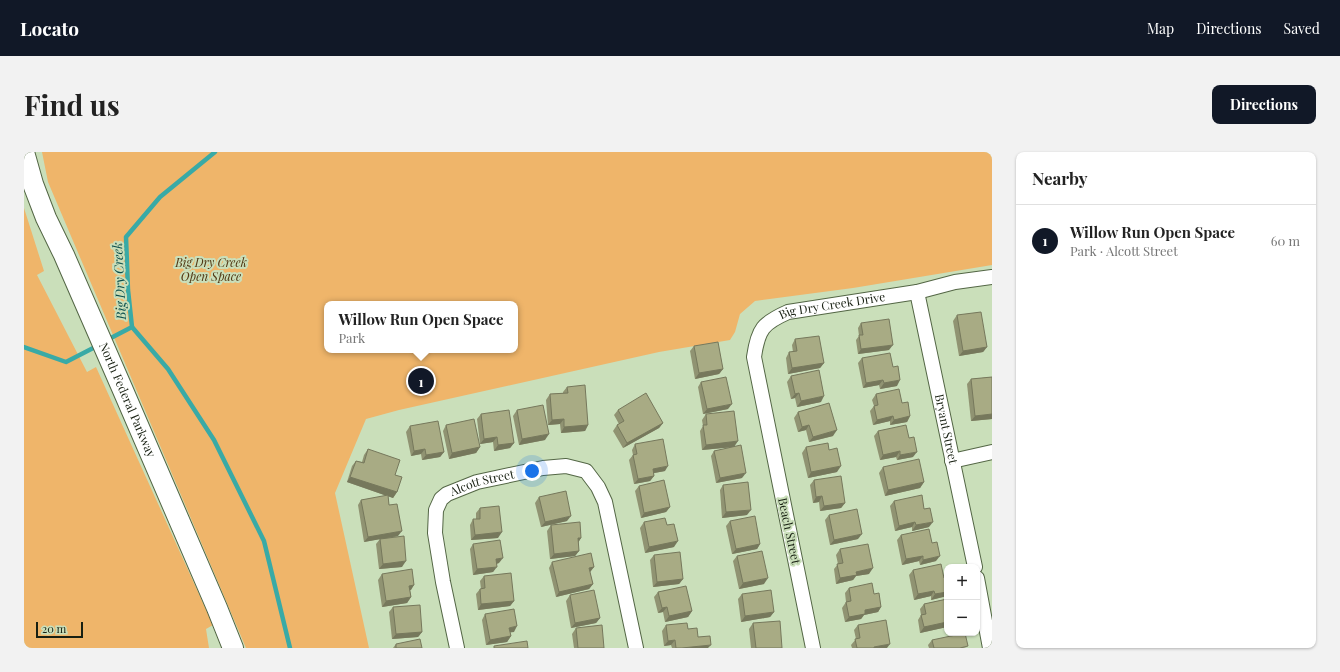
<!DOCTYPE html>
<meta charset="utf-8">
<style>
body{margin:0;font-family:"Playfair Display",serif;background:#f2f2f2;color:#222}
.controls{position:absolute;right:12px;bottom:12px;display:grid;overflow:hidden;border-radius:8px;box-shadow:0 1px 3px #0004}
.controls button{width:36px;height:36px;display:grid;place-items:center;padding:0;border:0;border-bottom:1px solid #e0e0e0;background:#fff;color:#222;font:20px sans-serif}
.scale{position:absolute;left:12px;bottom:10px;width:47px;box-sizing:border-box;padding-left:4px;border:2px solid #182012;border-top:0;font-size:11px;line-height:14px;white-space:nowrap;color:#182012;-webkit-text-stroke:3px #cadfba;paint-order:stroke}
.you{position:absolute;left:508px;top:319px;width:14px;height:14px;margin:-10px;border:3px solid #fff;border-radius:50%;background:#1a73e8;box-shadow:0 0 0 6px #1a73e833}
.badge{display:grid;place-items:center;width:26px;height:26px;border-radius:50%;background:#111827;color:#fff;font-size:13px;font-weight:700}
.pin{position:absolute;translate:-50% -50%;border:2px solid #fff;box-shadow:0 1px 4px #0006}
.popup{position:absolute;left:300px;top:149px;width:194px;height:52px;box-sizing:border-box;display:grid;place-content:center;border-radius:8px;background:#fff;filter:drop-shadow(0 1px 3px #0005);font-size:13px;white-space:nowrap;color:#767676}
.popup b{font-size:15px;color:#222}
.popup::after{content:'';position:absolute;left:50%;top:100%;margin-left:-8px;border:8px solid transparent;border-top-color:#fff}
.list{margin:0;padding:0;list-style:none}
h2{display:flex;justify-content:space-between;align-items:center;height:52px;margin:0;padding:0 16px;font-size:17px}
h2 small{font-size:13px;font-weight:400;color:#767676}
.list li{display:grid;grid-template-columns:26px 1fr auto;gap:12px;align-items:center;box-sizing:border-box;height:72px;padding:0 16px;border-top:1px solid #e0e0e0}
.list b{display:block;font-size:15px;white-space:nowrap}
.list p{margin:0;font-size:13px;white-space:nowrap;color:#767676}
.list em{font-size:13px;font-style:normal;color:#767676}
.map{position:relative;flex:none;width:968px;height:496px;overflow:hidden;border-radius:8px}
header{display:flex;align-items:center;gap:24px;box-sizing:border-box;height:56px;padding:0 20px;background:#111827;color:#fff}
header strong{font-size:19px}
nav{display:flex;gap:22px;margin-inline-start:auto;font-size:14px}
.intro{display:flex;align-items:center;justify-content:space-between;box-sizing:border-box;height:96px;padding:0 24px}
h1{margin:0;font-size:28px}
.button{padding:10px 18px;border-radius:8px;background:#111827;color:#fff;font-size:14px;font-weight:700}
main{display:flex;gap:24px;padding:0 24px}
aside{flex:1;background:#fff;border-radius:8px;box-shadow:0 1px 3px #0004}
.map>svg:first-child{display:block}
.green{fill:#efb56a;fill-rule:evenodd}
.lines{fill:none;stroke-linecap:round;stroke-linejoin:round}
.stream{stroke:#39aaa6;stroke-width:4.5}
.minor-casing{stroke:#536645;stroke-width:16}
.secondary-casing{stroke:#536645;stroke-width:22}
.minor{stroke:#fff;stroke-width:14}
.secondary{stroke:#fff;stroke-width:20}
.wall{fill:#909372}
.shaded-wall{fill:#76785c}
.building{fill:#a8ab84;stroke:#76785c}
.labels{text-anchor:middle;stroke-width:4;stroke-linejoin:round;paint-order:stroke}
.park-label{font-size:12px;font-style:italic;fill:#503613;stroke:#cadfba}
.street-label{font-size:12px;fill:#182012;stroke:#cadfba}
.water-label{font-size:13px;font-style:italic;fill:#084c4a;stroke:#cadfba}
</style>
<header>
<strong>Locato</strong>
<nav><a>Map</a><a>Directions</a><a>Saved</a></nav>
</header>
<div class="intro"><h1>Find us</h1><a class="button">Directions</a></div>
<main>
<div class="map">
<svg width="968" height="496" viewBox="0 0 968 496">
<rect width="100%" height="100%" fill="#cadfba"/>
<!-- green -->
<g class="green">
<path d="M 18,0 L 968,0 L 968,113 L 829,136 L 731,149 L 716,162 L 711,180 L 706,188 L 635,200 L 375,258 L 342,267 L 311,341 L 345,496 L 222,496 L 24,30 ZM 303,152 L 491,152 L 491,198 L 303,198 Z"/>
<polygon points="0,56 20,119 13,123 63,220 72,215 189,473 182,477 185,496 0,496"/>
</g>
<g class="lines">
<!-- stream -->
<g class="stream">
<polyline points="108,175 144,217 190,288 240,389 266,496"/>
<polyline points="83,188 108,175 104,138 102,85 136,45 191,0"/>
<polyline points="0,195 42,210 75,193"/>
</g>
<defs>
<g id="minor">
<path id="s1" d="M 893,140 L 951,415"/>
<polyline points="928,309 968,300"/>
<polyline points="953,426 966,496"/>
<path id="s2" d="M 433,496 L 419,430 L 411,381 L 412,358 L 417,347 L 423,342 L 453,330 L 519,316 L 542,314 L 562,319 L 574,335 L 581,350 L 612,496"/>
<path id="s3" d="M 789,496 L 730,205 C 734,177 739,171 764,160 L 893,140 L 931,130 L 968,125"/>
</g>
<g id="secondary">
<path id="s4" d="M 0,0 L 9,32 L 22,66 L 40,103 L 98,236 L 193,456 L 209,496"/>
</g>
</defs>
<!-- minor casing -->
<use href="#minor" class="minor-casing"/>
<!-- secondary casing -->
<use href="#secondary" class="secondary-casing"/>
<!-- minor -->
<use href="#minor" class="minor"/>
<!-- secondary -->
<use href="#secondary" class="secondary"/>
</g>
<!-- wall -->
<g class="wall">
<polygon points="933,163 963,195 959,200 935,204 929,169"/>
<polygon points="837,171 865,198 834,202 832,188 835,184 834,176"/>
<polygon points="771,187 800,211 796,216 764,222 762,206 765,200 769,200 768,193"/>
<polygon points="670,194 699,217 695,222 671,227 666,199"/>
<polygon points="838,206 873,234 856,237 855,233 839,236 834,211"/>
<polygon points="767,224 797,250 773,255 771,246 767,247 763,230"/>
<polygon points="968,225 968,267 947,269 943,232 947,227"/>
<polygon points="677,230 704,257 679,262 674,235"/>
<polygon points="543,235 564,273 561,279 537,281 536,272 524,273 522,248 526,242 539,241 539,240"/>
<polygon points="852,242 878,251 886,264 883,270 866,273 866,269 849,273 846,259 850,254 848,248"/>
<polygon points="493,258 521,288 495,293 489,264"/>
<polygon points="594,258 639,271 635,276 599,296 589,279 593,273 595,272 590,263"/>
<polygon points="774,260 809,284 785,290 782,278 774,280 770,266"/>
<polygon points="457,262 490,291 486,296 470,299 469,290 456,292 453,267"/>
<polygon points="682,262 710,295 718,326 692,331 687,304 690,299 709,295 678,298 676,279 679,274 678,268"/>
<polygon points="422,273 456,295 452,301 425,307 419,279"/>
<polygon points="386,274 420,300 416,305 398,308 397,302 387,304 382,280"/>
<polygon points="854,279 889,305 873,308 872,305 856,308 850,284"/>
<polygon points="611,292 641,319 630,321 630,324 626,329 610,332 605,308 609,303 608,298"/>
<polygon points="782,295 805,298 813,320 784,326 778,301"/>
<polygon points="344,297 371,323 373,340 369,346 364,344 365,353 374,384 367,386 378,415 355,417 352,392 356,387 340,390 334,353 337,348 363,344 323,330 328,314 332,309 338,310 340,303"/>
<polygon points="859,315 900,330 896,336 861,344 855,321"/>
<polygon points="790,328 821,351 817,356 796,359 795,350 789,351 786,333"/>
<polygon points="699,333 723,363 698,366 696,338"/>
<polygon points="615,334 646,355 642,360 617,366 611,339"/>
<polygon points="515,345 543,369 517,375 511,351"/>
<polygon points="870,349 905,375 888,379 888,375 871,379 866,354"/>
<polygon points="456,356 474,386 447,388 446,373 449,367 452,367 452,361"/>
<polygon points="805,363 834,387 806,393 801,368"/>
<polygon points="706,369 736,392 733,397 708,402 702,374"/>
<polygon points="620,370 643,373 650,395 621,401 616,376"/>
<polygon points="527,373 557,386 554,391 555,399 551,404 526,407 523,379"/>
<polygon points="877,383 912,409 896,413 895,409 878,413 873,388"/>
<polygon points="449,392 475,411 473,412 469,420 449,423 446,397"/>
<polygon points="816,397 845,422 832,424 829,428 812,432 810,417 814,412 812,403"/>
<polygon points="630,403 659,427 655,432 629,435 626,408"/>
<polygon points="713,404 740,432 715,437 709,409"/>
<polygon points="528,410 570,415 566,420 569,432 565,437 532,445 525,416"/>
<polygon points="889,418 920,426 923,425 923,444 907,448 907,444 890,448 885,423"/>
<polygon points="358,422 390,433 386,438 387,445 383,451 358,455 354,428"/>
<polygon points="460,424 490,449 486,454 454,458 452,442 456,437 457,437 456,429"/>
<polygon points="825,436 850,442 857,455 854,460 840,463 837,467 821,470 818,456 822,450 821,441"/>
<polygon points="634,440 668,459 664,465 641,470 639,460 634,461 630,445"/>
<polygon points="718,442 750,460 746,465 717,470 714,447"/>
<polygon points="546,443 576,466 572,471 547,476 542,449"/>
<polygon points="923,447 923,475 896,481 894,468 897,463 896,457 900,452"/>
<polygon points="369,455 398,480 394,485 368,487 365,460"/>
<polygon points="461,462 490,480 486,480 487,484 483,490 462,493 458,468"/>
<polygon points="729,471 758,496 727,496 725,477"/>
<polygon points="642,473 664,477 674,485 684,496 648,496 647,493 640,494 638,479"/>
<polygon points="834,473 863,496 828,496 827,493 832,487 830,478"/>
<polygon points="552,476 580,496 550,496 548,482"/>
<polygon points="908,488 943,496 905,496 904,493"/>
<polygon points="372,492 398,496 369,496"/>
</g>
<!-- shaded-wall -->
<g class="shaded-wall">
<polygon points="869,193 865,198 834,202 837,197"/>
<polygon points="963,195 959,200 935,204 939,199"/>
<polygon points="800,211 796,216 764,222 768,216"/>
<polygon points="699,217 695,222 671,227 675,221"/>
<polygon points="859,228 855,233 839,236 842,231"/>
<polygon points="876,228 873,234 856,237 860,231"/>
<polygon points="775,241 771,246 767,247 771,242"/>
<polygon points="800,244 797,250 773,255 777,249"/>
<polygon points="708,252 704,257 679,262 683,257"/>
<polygon points="968,262 968,267 947,269 951,264"/>
<polygon points="869,264 866,269 849,273 853,268"/>
<polygon points="886,264 883,270 866,273 870,268"/>
<polygon points="540,267 536,272 524,273 528,268"/>
<polygon points="639,271 635,276 599,296 603,291"/>
<polygon points="564,273 561,279 537,281 540,275"/>
<polygon points="785,273 782,278 774,280 778,275"/>
<polygon points="813,278 809,284 785,290 789,285"/>
<polygon points="525,282 521,288 495,293 498,287"/>
<polygon points="473,285 469,290 456,292 460,287"/>
<polygon points="714,289 710,295 678,298 682,293"/>
<polygon points="490,291 486,296 470,299 474,293"/>
<polygon points="456,295 452,301 425,307 428,301"/>
<polygon points="401,297 397,302 387,304 390,299"/>
<polygon points="876,299 872,305 856,308 859,303"/>
<polygon points="420,300 416,305 398,308 402,303"/>
<polygon points="893,300 889,305 873,308 876,303"/>
<polygon points="644,314 641,319 625,322 629,317"/>
<polygon points="817,314 813,320 784,326 787,320"/>
<polygon points="722,321 718,326 692,331 696,326"/>
<polygon points="630,324 626,329 610,332 614,327"/>
<polygon points="326,325 373,340 369,346 323,330"/>
<polygon points="900,330 896,336 861,344 864,338"/>
<polygon points="798,344 795,350 789,351 792,345"/>
<polygon points="821,351 817,356 796,359 800,354"/>
<polygon points="646,355 642,360 617,366 620,361"/>
<polygon points="727,358 723,363 698,366 702,360"/>
<polygon points="547,364 543,369 517,375 521,370"/>
<polygon points="891,370 888,375 871,379 875,374"/>
<polygon points="909,370 905,375 888,379 892,373"/>
<polygon points="378,379 374,384 340,390 344,385"/>
<polygon points="478,380 474,386 447,388 451,383"/>
<polygon points="838,382 834,387 806,393 810,388"/>
<polygon points="554,386 557,386 553,392"/>
<polygon points="654,389 650,395 621,401 625,395"/>
<polygon points="736,392 733,397 708,402 712,397"/>
<polygon points="555,399 551,404 526,407 530,402"/>
<polygon points="899,404 895,409 878,413 882,407"/>
<polygon points="916,404 912,409 896,413 899,408"/>
<polygon points="479,406 475,411 468,412 472,407"/>
<polygon points="382,409 378,415 355,417 359,412"/>
<polygon points="473,415 469,420 449,423 453,417"/>
<polygon points="570,415 566,420 565,416"/>
<polygon points="849,416 845,422 832,424 829,428 812,432 816,426 832,420"/>
<polygon points="744,426 740,432 715,437 719,431"/>
<polygon points="659,427 655,432 629,435 633,430"/>
<polygon points="569,432 565,437 532,445 535,440"/>
<polygon points="390,433 387,438 381,439 385,434"/>
<polygon points="910,439 907,444 890,448 894,442"/>
<polygon points="923,440 923,444 907,448 911,442"/>
<polygon points="387,445 383,451 358,455 362,449"/>
<polygon points="490,449 486,454 454,458 457,452"/>
<polygon points="643,455 639,460 634,461 638,456"/>
<polygon points="857,455 854,460 840,463 837,467 821,470 825,465 841,458"/>
<polygon points="668,459 664,465 641,470 645,464"/>
<polygon points="750,460 746,465 717,470 721,464"/>
<polygon points="576,466 572,471 547,476 551,471"/>
<polygon points="923,470 923,475 896,481 900,475"/>
<polygon points="493,474 490,480 482,481 485,476"/>
<polygon points="398,480 394,485 368,487 372,482"/>
<polygon points="487,484 483,490 462,493 466,488"/>
<polygon points="651,488 647,493 640,494 644,489"/>
<polygon points="866,492 863,496 849,496 850,495"/>
<polygon points="687,493 684,496 658,496"/>
</g>
<!-- building -->
<g class="building">
<polygon points="957,160 963,195 939,199 933,163"/>
<polygon points="865,167 869,193 837,197 835,183 839,183 837,171"/>
<polygon points="795,184 800,211 768,216 765,200 773,199 771,187"/>
<polygon points="694,190 699,217 675,221 670,194"/>
<polygon points="866,201 869,215 874,214 876,228 860,231 859,228 842,231 838,206"/>
<polygon points="795,218 800,244 777,249 775,241 771,242 767,224"/>
<polygon points="702,225 708,252 683,257 677,230"/>
<polygon points="968,225 968,262 951,264 947,227"/>
<polygon points="561,233 564,273 540,275 540,267 528,268 526,242 544,241 543,235"/>
<polygon points="875,237 878,251 884,250 886,264 870,268 869,264 853,268 850,254 854,253 852,242"/>
<polygon points="622,241 639,271 603,291 593,273 600,269 594,258"/>
<polygon points="805,251 813,278 789,285 785,273 778,275 774,260"/>
<polygon points="519,253 525,282 498,287 493,258"/>
<polygon points="485,258 490,291 474,293 473,285 460,287 457,262"/>
<polygon points="710,259 714,289 682,293 679,273 683,273 682,262"/>
<polygon points="450,267 456,295 428,301 422,273"/>
<polygon points="414,269 420,300 402,303 401,297 390,299 386,274"/>
<polygon points="882,273 885,286 890,285 893,300 876,303 876,299 859,303 854,279"/>
<polygon points="639,287 644,314 629,317 630,324 614,327 609,303 613,302 611,292"/>
<polygon points="804,291 805,298 813,296 817,314 787,320 782,295"/>
<polygon points="717,293 722,321 696,326 690,299"/>
<polygon points="344,297 376,308 371,323 378,325 373,340 326,325 332,309 340,311"/>
<polygon points="895,307 900,330 864,338 859,315"/>
<polygon points="817,324 821,351 800,354 798,344 792,345 790,328"/>
<polygon points="640,328 646,355 620,361 615,334"/>
<polygon points="724,330 727,358 702,360 699,333"/>
<polygon points="542,339 547,364 521,370 515,345"/>
<polygon points="364,343 365,353 373,352 378,379 344,385 337,348"/>
<polygon points="898,343 900,357 906,356 909,370 892,373 891,370 875,374 870,349"/>
<polygon points="475,354 478,380 451,383 449,367 456,367 456,356"/>
<polygon points="833,357 838,382 810,388 805,363"/>
<polygon points="731,364 736,392 712,397 706,369"/>
<polygon points="641,366 643,373 650,372 654,389 625,395 620,370"/>
<polygon points="556,370 557,386 554,386 555,399 530,402 527,373"/>
<polygon points="905,377 908,391 913,390 916,404 899,408 899,404 882,407 877,383"/>
<polygon points="380,384 382,409 359,412 356,387"/>
<polygon points="476,388 479,406 472,407 473,415 453,417 449,392"/>
<polygon points="844,392 849,416 832,420 833,423 816,426 813,412 819,411 816,397"/>
<polygon points="738,399 744,426 719,431 713,404"/>
<polygon points="656,400 659,427 633,430 630,403"/>
<polygon points="567,401 570,415 565,416 569,432 535,440 528,410"/>
<polygon points="917,412 920,426 923,425 923,440 911,442 910,439 894,442 889,418"/>
<polygon points="388,417 390,433 385,434 387,445 362,449 358,422"/>
<polygon points="487,421 490,449 457,452 456,437 461,436 460,424"/>
<polygon points="848,431 850,442 855,441 857,455 841,458 841,462 825,465 822,450 827,449 825,436"/>
<polygon points="662,434 668,459 645,464 643,455 638,456 634,440"/>
<polygon points="570,438 576,466 551,471 546,443"/>
<polygon points="747,438 750,460 721,464 718,442"/>
<polygon points="923,447 923,470 900,475 897,463 902,462 900,452"/>
<polygon points="396,453 398,480 372,482 369,455"/>
<polygon points="490,457 493,474 485,476 487,484 466,488 461,462"/>
<polygon points="862,468 866,492 850,495 850,496 833,496 831,487 836,486 834,473"/>
<polygon points="756,469 758,496 732,496 729,471"/>
<polygon points="663,471 664,477 673,476 674,485 686,484 687,493 658,496 652,496 651,488 644,489 642,473"/>
<polygon points="578,473 580,496 554,496 552,476"/>
<polygon points="941,481 944,494 936,496 910,496 908,488"/>
<polygon points="396,487 398,496 372,496 372,492"/>
<polygon points="503,489 504,496 470,496 470,494"/>
</g>
<g class="labels">
<!-- park labels -->
<g class="park-label">
<text x="187" y="115">Big Dry Creek<tspan x="187" dy="14">Open Space</tspan></text>
</g>
<!-- street labels -->
<g class="street-label">
<text dy="4" stroke="none"><textPath href="#s3" startOffset="402">Big Dry Creek Drive</textPath></text>
<text dy="4" stroke="none"><textPath href="#s4" startOffset="269">North Federal Parkway</textPath></text>
<text dy="4" stroke="none"><textPath href="#s1" startOffset="140">Bryant Street</textPath></text>
<text dy="4" stroke="none"><textPath href="#s2" startOffset="197">Alcott Street</textPath></text>
<text transform="translate(765 379) rotate(78)" y="4">Beach Street</text>
</g>
<!-- water labels -->
<g class="water-label">
<text transform="translate(95 129) rotate(-93)" y="5">Big Dry Creek</text>
</g>
</g>
</svg>
<div class="controls">
<button>+</button>
<button>−</button>
</div>
<div class="scale">20 m</div>
<div class="you"></div>
<div class="pin badge" style="left:397px;top:229px">1</div>
<div class="popup"><b>Willow Run Open Space</b>Park</div>
</div>
<aside>
<h2>Nearby<small></small></h2>
<ul class="list">
<li><span class="badge">1</span><div><b>Willow Run Open Space</b><p>Park · Alcott Street</p></div><em>60 m</em></li>
</ul>
</aside>
</main>
